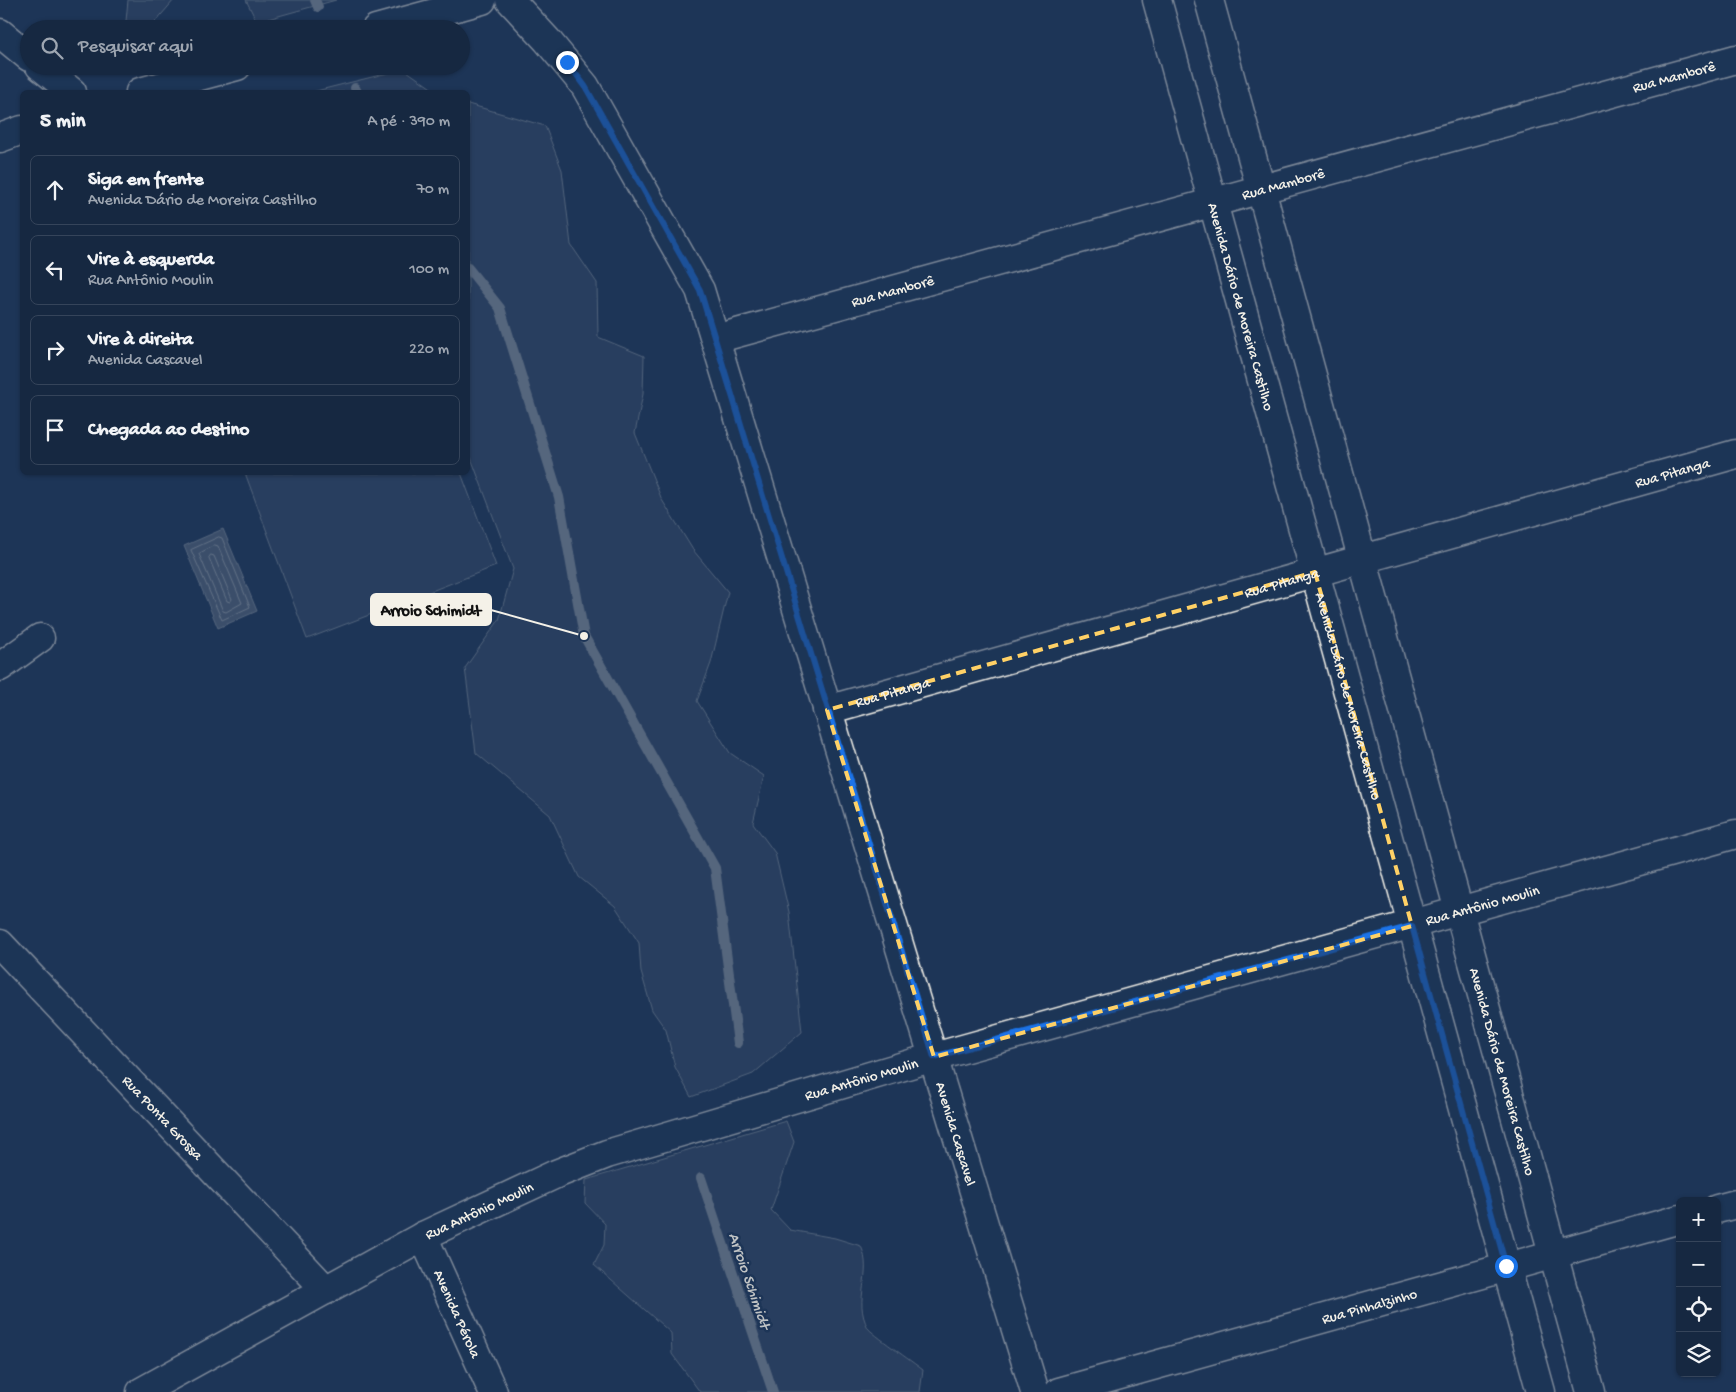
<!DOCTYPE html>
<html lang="pt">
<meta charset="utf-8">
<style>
body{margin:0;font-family:"Gochi Hand",sans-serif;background:#23344c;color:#f1f3f6}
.controls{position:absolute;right:15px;bottom:15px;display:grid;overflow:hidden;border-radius:8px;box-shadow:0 1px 4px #0004}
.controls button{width:45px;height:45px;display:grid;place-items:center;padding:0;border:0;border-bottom:1px solid #35445a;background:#162841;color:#f1f3f6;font:25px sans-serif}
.stop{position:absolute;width:15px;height:15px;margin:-11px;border:4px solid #1a73e8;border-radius:50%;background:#fff}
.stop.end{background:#1a73e8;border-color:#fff;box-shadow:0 1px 5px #0008}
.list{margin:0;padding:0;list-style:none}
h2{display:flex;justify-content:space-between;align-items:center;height:65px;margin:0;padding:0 20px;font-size:21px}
h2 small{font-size:16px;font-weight:400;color:#9ea6b1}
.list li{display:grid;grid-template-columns:32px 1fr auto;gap:15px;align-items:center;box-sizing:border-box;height:70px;margin:0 10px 10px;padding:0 10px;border:1px solid #35445a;border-radius:8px}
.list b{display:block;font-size:19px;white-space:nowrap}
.list p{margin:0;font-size:16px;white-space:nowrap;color:#9ea6b1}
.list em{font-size:16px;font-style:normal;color:#9ea6b1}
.icon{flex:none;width:28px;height:28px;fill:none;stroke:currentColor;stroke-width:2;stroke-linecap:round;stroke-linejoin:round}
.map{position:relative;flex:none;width:1736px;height:1392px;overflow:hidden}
.search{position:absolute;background:#162841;box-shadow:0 1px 4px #0004;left:20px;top:20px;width:450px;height:55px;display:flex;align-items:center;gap:12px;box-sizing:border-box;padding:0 18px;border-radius:28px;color:#9ea6b1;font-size:19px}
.panel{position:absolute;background:#162841;box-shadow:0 1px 4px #0004;left:20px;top:90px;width:450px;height:385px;border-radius:8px}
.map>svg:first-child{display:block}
.green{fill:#354a67;stroke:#949ea8}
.water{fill:#5e6d82;stroke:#9aa2ab}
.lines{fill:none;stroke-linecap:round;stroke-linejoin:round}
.shore{stroke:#b8bcbf;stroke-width:1}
.stream{stroke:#9aa2ab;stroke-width:10}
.minor-casing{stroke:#f4f1e8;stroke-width:31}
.tertiary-casing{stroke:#f4f1e8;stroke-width:31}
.secondary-casing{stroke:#f4f1e8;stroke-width:31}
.minor{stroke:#1d3557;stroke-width:28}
.tertiary{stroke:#1d3557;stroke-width:28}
.secondary{stroke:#1d3557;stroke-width:28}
.route{stroke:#1a73e8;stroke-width:6}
.marked{fill:none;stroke:#ffd166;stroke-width:4;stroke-dasharray:10 6;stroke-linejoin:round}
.labels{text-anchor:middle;stroke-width:5;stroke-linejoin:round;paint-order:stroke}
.street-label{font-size:15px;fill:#f4f1e8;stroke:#1d3557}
.water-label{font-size:16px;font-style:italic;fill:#c0c3c4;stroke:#1d3557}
.leader{fill:none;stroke:#f4f1e8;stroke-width:2}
.callout-dot{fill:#f4f1e8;stroke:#1d3557;stroke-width:2}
.callout{fill:#f4f1e8;stroke:#f4f1e8;stroke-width:2}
.callout-label{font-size:16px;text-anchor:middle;font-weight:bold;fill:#111}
</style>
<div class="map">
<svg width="1736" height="1392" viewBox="0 0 1736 1392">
<rect width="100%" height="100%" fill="#1d3557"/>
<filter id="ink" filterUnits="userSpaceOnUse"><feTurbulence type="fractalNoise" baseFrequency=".02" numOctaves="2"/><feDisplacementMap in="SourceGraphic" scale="10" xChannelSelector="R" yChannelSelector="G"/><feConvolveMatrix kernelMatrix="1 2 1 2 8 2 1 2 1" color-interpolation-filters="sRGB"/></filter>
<g filter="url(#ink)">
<!-- green -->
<g class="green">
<polygon points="128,0 174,0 149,29 130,29 126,21"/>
<polygon points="246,0 336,0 257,22"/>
<polygon points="404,69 437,92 312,92"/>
<polygon points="468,104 545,126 562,170 571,245 597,283 598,337 644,356 643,394 635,433 662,500 693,550 728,592 711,663 697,701 730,753 764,776 753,823 775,853 789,912 802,1032 753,1074 691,1097 675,1067 666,1030 652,1010 641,972 639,943 615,906 579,877 550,815 476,753 465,668 499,620 513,569 468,450"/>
<polygon points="245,473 461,473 496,566 307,639"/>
<path d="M 786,1121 L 794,1142 L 771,1210 L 790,1230 L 835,1238 L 861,1246 C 874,1275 852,1298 868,1328 C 871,1333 914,1363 923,1370 L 920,1392 L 700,1392 L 672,1354 L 671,1333 L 594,1265 L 604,1245 L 605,1224 L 585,1203 L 586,1180 Z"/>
</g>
<!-- water -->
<polygon class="water" points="223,529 257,611 218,628 184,546"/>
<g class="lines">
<!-- shore -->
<g class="shore">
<polygon points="219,537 222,538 250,607 222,620 191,550"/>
<polygon points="215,545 218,546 242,603 226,612 223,611 199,554"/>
<polygon points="211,555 214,556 232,599 230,602 227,601 209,558"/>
</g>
<!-- stream -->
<g class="stream">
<polyline points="315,0 318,7"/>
<polyline points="355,88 357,92"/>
<polyline points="468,268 500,308 559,497 584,636 715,868 738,1043"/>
<polyline points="701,1178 773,1392"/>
</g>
<defs>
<g id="minor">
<path id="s1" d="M 510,0 L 547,40 L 585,86 L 700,290 L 1035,1392"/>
<polyline points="0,33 29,57"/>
<polyline points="40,66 72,92"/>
<path id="s2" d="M 715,339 L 1736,59"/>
<polyline points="0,667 40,638"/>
<path id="s3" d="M 827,710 L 1736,454"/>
<path id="s4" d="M 0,944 L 326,1290"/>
<polyline points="1717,1209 1736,1204"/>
<path id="s5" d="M 423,1236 L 493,1392"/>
<path id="s6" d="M 1059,1392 L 1680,1219"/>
</g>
<g id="tertiary">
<path id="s7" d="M 141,1392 L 423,1236 L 556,1174 L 607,1154 L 934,1057 L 1736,834"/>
</g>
<g id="secondary">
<path id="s8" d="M 1157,0 L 1541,1392"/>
<path id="s9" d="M 1209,0 L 1591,1392"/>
<polyline points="376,29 482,0"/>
<polyline points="140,92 237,66"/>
<polyline points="0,138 22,130"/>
</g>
</defs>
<!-- minor casing -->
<use href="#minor" class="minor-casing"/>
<!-- tertiary casing -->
<use href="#tertiary" class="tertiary-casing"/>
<!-- secondary casing -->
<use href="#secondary" class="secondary-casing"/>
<!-- minor -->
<use href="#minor" class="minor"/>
<!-- tertiary -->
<use href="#tertiary" class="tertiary"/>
<!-- secondary -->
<use href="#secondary" class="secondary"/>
</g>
</g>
<g class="lines" filter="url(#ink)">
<!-- route -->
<polyline class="route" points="567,62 585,86 700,290 934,1057 1412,926 1506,1266"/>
</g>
<!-- marked area -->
<path d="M0 0H1736V1392H0ZM 1315,572 L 1412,926 L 934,1057 L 827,710 Z" fill="#1d3557" fill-opacity=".55" fill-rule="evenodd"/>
<path class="marked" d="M 1315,572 L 1412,926 L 934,1057 L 827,710 Z"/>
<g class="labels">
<!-- street labels -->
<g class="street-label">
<text dy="5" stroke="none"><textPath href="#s2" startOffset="994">Rua Mamborê</textPath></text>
<text dy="5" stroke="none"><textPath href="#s2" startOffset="589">Rua Mamborê</textPath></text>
<text dy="5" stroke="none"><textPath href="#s2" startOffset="184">Rua Mamborê</textPath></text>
<text dy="5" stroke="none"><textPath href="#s8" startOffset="318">Avenida Dário de Moreira Castilho</textPath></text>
<text dy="5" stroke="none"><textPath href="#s3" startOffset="878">Rua Pitanga</textPath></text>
<text dy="5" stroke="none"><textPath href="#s3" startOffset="472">Rua Pitanga</textPath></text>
<text dy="5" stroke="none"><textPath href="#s3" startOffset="68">Rua Pitanga</textPath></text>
<text dy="5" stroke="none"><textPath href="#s8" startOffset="722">Avenida Dário de Moreira Castilho</textPath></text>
<text dy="5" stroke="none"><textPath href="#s7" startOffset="1434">Rua Antônio Moulin</textPath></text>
<text dy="5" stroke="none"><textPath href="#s9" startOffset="1111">Avenida Dário de Moreira Castilho</textPath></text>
<text dy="5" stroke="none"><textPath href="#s7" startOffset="789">Rua Antônio Moulin</textPath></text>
<text dy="5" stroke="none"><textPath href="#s4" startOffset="238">Rua Ponta Grossa</textPath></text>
<text dy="5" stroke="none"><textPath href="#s1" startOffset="1230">Avenida Cascavel</textPath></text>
<text dy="5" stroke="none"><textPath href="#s7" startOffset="384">Rua Antônio Moulin</textPath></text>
<text dy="5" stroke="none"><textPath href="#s6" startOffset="322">Rua Pinhalzinho</textPath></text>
<text dy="5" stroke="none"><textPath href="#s5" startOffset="85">Avenida Pérola</textPath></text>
</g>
<!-- water labels -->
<g class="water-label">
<text transform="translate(751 1280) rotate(71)" y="6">Arroio Schimidt</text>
</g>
</g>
<!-- callouts -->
<path class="leader" d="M584 636L491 610"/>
<circle class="callout-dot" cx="584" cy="636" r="5"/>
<rect class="callout" x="371" y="594" width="120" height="31" rx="5"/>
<g class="callout-label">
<text x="431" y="615">Arroio Schimidt</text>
</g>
</svg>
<div class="controls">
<button>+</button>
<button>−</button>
<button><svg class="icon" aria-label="locate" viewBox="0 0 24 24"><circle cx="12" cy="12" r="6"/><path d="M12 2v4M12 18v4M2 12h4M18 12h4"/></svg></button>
<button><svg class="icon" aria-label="layers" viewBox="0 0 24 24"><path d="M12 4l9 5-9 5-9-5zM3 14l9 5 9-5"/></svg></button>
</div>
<div class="stop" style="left:1506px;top:1266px"></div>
<div class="stop end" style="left:567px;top:62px"></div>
<div class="search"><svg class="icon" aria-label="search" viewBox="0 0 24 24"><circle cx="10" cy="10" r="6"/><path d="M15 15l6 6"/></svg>Pesquisar aqui</div>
<section class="panel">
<h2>5 min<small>A pé · 390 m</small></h2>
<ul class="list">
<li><svg class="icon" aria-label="ahead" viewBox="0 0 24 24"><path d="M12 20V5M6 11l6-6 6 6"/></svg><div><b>Siga em frente</b><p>Avenida Dário de Moreira Castilho</p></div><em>70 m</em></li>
<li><svg class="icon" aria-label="left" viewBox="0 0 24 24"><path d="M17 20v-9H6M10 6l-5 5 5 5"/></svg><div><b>Vire à esquerda</b><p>Rua Antônio Moulin</p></div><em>100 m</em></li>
<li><svg class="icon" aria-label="right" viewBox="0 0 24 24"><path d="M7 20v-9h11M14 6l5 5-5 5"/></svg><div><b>Vire à direita</b><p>Avenida Cascavel</p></div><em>220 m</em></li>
<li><svg class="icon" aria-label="arrive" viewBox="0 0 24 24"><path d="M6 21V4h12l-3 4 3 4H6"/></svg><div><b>Chegada ao destino</b></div></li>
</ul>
</section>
</div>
